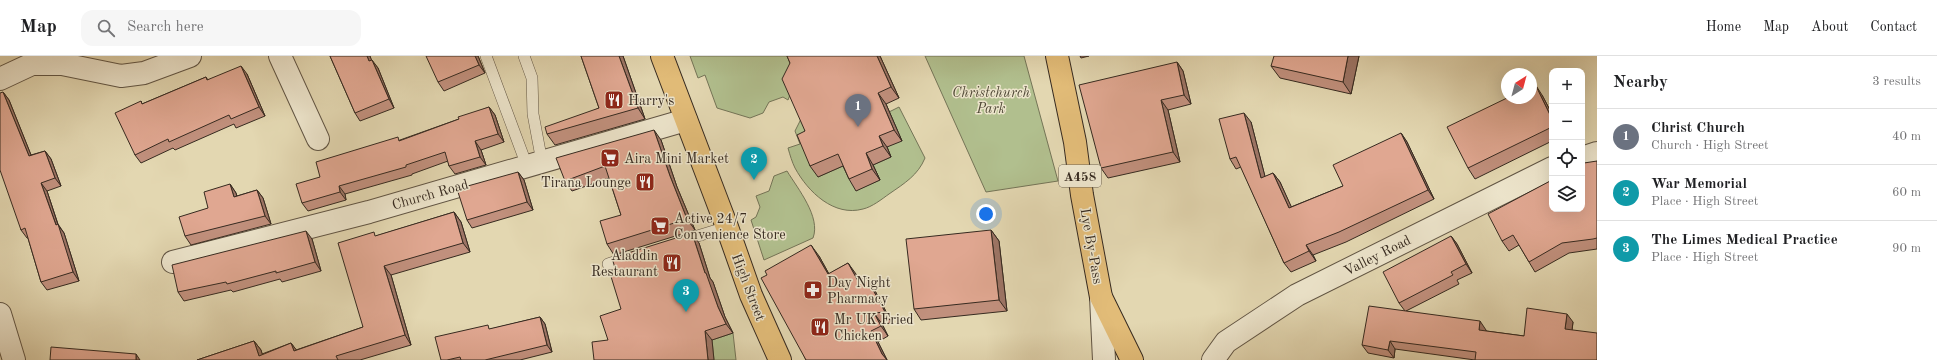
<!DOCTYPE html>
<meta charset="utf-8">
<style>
body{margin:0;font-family:"Old Standard TT",serif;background:#f6f6f6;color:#202124}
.controls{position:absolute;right:12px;top:12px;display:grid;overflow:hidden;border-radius:8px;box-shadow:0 4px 16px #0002}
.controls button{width:36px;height:36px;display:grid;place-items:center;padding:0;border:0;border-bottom:1px solid #e0e0e0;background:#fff;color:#202124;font:20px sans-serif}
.compass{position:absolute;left:1501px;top:12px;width:36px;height:36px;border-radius:50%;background:#fff;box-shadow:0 4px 16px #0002;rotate:36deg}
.you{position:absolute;left:986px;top:158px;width:14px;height:14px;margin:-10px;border:3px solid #fff;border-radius:50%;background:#1a73e8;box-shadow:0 0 0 6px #1a73e833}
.badge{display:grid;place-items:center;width:26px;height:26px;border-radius:50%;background:#ea580c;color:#fff;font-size:13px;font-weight:700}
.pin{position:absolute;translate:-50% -33px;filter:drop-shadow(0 1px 2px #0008)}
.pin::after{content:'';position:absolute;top:21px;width:14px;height:12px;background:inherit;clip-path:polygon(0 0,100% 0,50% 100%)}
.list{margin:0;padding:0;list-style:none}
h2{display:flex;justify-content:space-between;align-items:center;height:52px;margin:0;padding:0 16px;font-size:17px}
h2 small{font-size:13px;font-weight:400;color:#757577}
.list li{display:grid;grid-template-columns:26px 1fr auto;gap:12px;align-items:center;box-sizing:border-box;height:56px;padding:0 16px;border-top:1px solid #e0e0e0}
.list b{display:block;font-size:15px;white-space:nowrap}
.list p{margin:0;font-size:13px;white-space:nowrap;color:#757577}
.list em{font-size:13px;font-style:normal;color:#757577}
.icon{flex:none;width:22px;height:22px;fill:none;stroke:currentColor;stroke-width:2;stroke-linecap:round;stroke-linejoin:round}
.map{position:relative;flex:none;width:1597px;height:304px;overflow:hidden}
header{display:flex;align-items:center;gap:24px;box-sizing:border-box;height:56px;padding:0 20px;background:#fff;border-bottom:1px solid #e0e0e0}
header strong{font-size:19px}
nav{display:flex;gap:22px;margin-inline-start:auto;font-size:14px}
.search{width:280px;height:36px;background:#f6f6f6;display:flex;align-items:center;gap:10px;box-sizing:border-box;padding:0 14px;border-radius:12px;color:#757577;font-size:15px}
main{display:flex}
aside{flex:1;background:#fff}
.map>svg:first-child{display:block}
.green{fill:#b1bf8e;stroke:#747457}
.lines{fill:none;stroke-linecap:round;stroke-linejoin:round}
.service-casing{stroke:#615544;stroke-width:12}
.minor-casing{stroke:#615544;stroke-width:24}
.tertiary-casing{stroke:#615544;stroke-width:24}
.trunk-casing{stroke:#362a20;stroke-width:24}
.service{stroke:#ede5cc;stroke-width:11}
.minor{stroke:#ede5cc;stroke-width:22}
.tertiary{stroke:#ede5cc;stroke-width:22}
.trunk{stroke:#e2bc78;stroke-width:22}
.wall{fill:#c1907d;stroke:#362a20}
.shaded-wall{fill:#9d7566;stroke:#362a20}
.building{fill:#e0a791;stroke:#362a20}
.labels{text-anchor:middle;stroke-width:3;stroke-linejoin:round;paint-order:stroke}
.shield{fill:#ede5cc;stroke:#6d6254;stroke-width:1}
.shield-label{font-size:13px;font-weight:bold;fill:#362a20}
.park-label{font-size:14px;font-style:italic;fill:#4f4836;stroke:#ede5cc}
.poi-label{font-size:14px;fill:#362a20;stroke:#ede5cc;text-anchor:start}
.street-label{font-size:14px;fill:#362a20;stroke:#ede5cc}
</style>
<header>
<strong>Map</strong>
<div class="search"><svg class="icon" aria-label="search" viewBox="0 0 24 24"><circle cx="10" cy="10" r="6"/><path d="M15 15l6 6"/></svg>Search here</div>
<nav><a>Home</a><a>Map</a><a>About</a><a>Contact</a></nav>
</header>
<main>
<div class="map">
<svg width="1597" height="304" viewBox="0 0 1597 304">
<rect width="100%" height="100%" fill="#e3d7b1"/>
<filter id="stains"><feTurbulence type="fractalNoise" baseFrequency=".005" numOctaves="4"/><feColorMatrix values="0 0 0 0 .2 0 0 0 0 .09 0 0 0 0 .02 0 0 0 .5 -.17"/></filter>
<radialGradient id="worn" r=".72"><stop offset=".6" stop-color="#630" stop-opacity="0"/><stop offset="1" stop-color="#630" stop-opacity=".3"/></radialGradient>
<!-- green -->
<g class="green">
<polygon points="690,0 805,0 788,44 783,41 769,46 763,57 750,62 717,52 705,19 698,22"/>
<polygon points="925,0 1024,0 1058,125 986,136"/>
<path d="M 899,51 L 925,102 C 918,119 905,127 889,138 C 882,143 872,151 863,153 C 834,161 808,136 795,112 C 792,106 790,99 788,92 L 800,88 L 795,75 L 802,61 L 818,121 L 845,109 L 857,134 L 880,124 L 873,109 L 891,101 L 887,91 L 889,56 Z"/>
<path d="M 787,115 C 798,133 821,161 813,182 L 764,204 L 751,164 L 756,161 L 760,151 L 756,140 L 769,135 L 774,120 Z"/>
<polygon points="733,277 736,304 714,304 712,284"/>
</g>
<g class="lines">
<defs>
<g id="service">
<polyline points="486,0 527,110"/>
<polyline points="524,0 532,22 533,58 542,106"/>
<polyline points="681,185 727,171"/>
<polyline points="608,208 626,202"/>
</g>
<g id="minor">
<polyline points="280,0 318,83"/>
<polyline points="0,23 32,8 62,8 121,20 144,17 190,0"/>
<polyline points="1582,102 1597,97"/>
<polyline points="173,206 369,156 686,64"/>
<polyline points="0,258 14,304"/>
<polyline points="1213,304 1226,286 1297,239 1552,112"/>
</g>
<polyline id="tertiary" points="1101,241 1104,304"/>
<g id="trunk">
<polyline points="662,0 727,171 751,239 780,304"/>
<polyline points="1057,0 1075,86 1082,139 1101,241 1132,304"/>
</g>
</defs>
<!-- service casing -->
<use href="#service" class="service-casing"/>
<!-- minor casing -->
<use href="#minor" class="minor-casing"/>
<!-- tertiary casing -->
<use href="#tertiary" class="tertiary-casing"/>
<!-- trunk casing -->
<use href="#trunk" class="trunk-casing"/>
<!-- service -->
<use href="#service" class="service"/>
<!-- minor -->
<use href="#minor" class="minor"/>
<!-- tertiary -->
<use href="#tertiary" class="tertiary"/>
<!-- trunk -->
<use href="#trunk" class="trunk"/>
</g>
<!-- wall -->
<g class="wall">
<polygon points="330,0 370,0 371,4 378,12 394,52 360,65 355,57"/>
<polygon points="478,0 485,17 444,35 438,26"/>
<polygon points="581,0 623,0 645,63 555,89 547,78 599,52"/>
<polygon points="787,0 880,0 899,42 886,48 902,85 887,91 891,101 873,109 880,124 856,135 849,123 843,110 818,121 810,110 805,75 790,7"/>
<polygon points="1080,0 1089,0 1081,2"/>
<polygon points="1359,0 1351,38 1280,22 1271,10"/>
<polygon points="1177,6 1183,15 1191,48 1168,54 1180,106 1108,122 1101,112"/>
<polygon points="247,18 265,60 236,72 234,68 175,94 173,92 141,107 135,99 141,45 142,48 206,21 208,24"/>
<polygon points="3,36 9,44 31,99 45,95 51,103 61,130 47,135 58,168 64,177 79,225 47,234 41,226 28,182 27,182 21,174"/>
<polygon points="1542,39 1552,58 1552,85 1475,123 1468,112"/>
<polygon points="489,51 495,59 504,86 481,94 486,109 455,118 449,110 448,105 412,118 412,119 345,138 346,144 308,155 302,147 320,121 400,84 459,63"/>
<polygon points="1251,66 1265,121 1273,117 1280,126 1291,151 1343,130 1401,77 1407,86 1434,143 1346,186 1313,199 1316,205 1291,216 1284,207 1241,111 1236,113 1230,103"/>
<polygon points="661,84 677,131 695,174 614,199 607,188 621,159 609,122 572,135 565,125"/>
<polygon points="1597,105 1597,193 1569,197 1535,216 1529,206 1519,189 1509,195 1502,185"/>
<polygon points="518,116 524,124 533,154 472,172 467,164"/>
<polygon points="230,128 236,137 237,140 257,134 263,142 271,168 191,189 185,180"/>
<polygon points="454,156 461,166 470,196 391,219 411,289 360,304 197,304 254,285 261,294 262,298 291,287 296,294 363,271 376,180"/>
<polygon points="991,174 999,185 1007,255 921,264 914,253"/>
<polygon points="1451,180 1457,188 1472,217 1457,224 1459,228 1406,255 1486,274 1486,275 1524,280 1573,266 1572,274 1475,304 1395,293 1394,302 1368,297 1362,289 1405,255 1399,247"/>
<polygon points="312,183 321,215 282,226 280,223 233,236 231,234 184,245 178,236"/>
<polygon points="699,187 710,222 713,226 725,261 733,277 712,284 608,284 621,253"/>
<polygon points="819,200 829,218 848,207 859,224 873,231 892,267 882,268 888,280 878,286 887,304 806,304 767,219"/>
<polygon points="540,261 545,268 552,296 520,304 441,304 491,273"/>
</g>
<!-- shaded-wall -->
<g class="shaded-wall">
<polygon points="367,0 370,0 375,13 369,5"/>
<polygon points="475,0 478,0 485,17 479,9"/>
<polygon points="619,0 623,0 645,63 638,52"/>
<polygon points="877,0 880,0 899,42 891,31"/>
<polygon points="1348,0 1359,0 1351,38 1343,26"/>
<polygon points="372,4 378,12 394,52 389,43"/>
<polygon points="1177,6 1183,15 1191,48 1184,39"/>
<polygon points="241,10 247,18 265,60 259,51"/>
<polygon points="1535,28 1542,39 1552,58 1552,63"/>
<polygon points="3,36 9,44 35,109 29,100"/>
<polygon points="878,37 886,48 902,85 894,74"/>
<polygon points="1161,44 1168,54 1180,106 1173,96"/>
<polygon points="489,51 495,59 504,86 498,78"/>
<polygon points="1244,57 1251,66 1268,132 1261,122"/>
<polygon points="654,74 661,84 677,131 695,174 687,163 670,120"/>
<polygon points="1401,77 1407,86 1434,143 1428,134"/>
<polygon points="879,80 887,91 891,101 883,90"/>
<polygon points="475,85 481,94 486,109 480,101"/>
<polygon points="45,95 51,103 61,130 55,122"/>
<polygon points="866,97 873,109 880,124 872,113"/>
<polygon points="518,116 524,124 533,154 527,146"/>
<polygon points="1273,117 1280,126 1296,161 1289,152"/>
<polygon points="41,127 47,135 58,169 64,177 79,225 73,216"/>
<polygon points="230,128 236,137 239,149 234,141"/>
<polygon points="339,130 345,138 346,144 340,136"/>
<polygon points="257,134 263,142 271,168 265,160"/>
<polygon points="454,156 461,166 470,196 463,187"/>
<polygon points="991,174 999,185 1007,255 999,244"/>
<polygon points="306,175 312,183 321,215 315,206"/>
<polygon points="692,177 699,187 710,222 713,226 725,261 733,277 726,268 718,251 705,217"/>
<polygon points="1451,180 1457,188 1472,217 1466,208"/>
<polygon points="811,189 819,200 835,229 828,218"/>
<polygon points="1306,189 1313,199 1316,205 1309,195"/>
<polygon points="848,207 856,218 866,235 858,225"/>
<polygon points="384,210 391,219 411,289 405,279"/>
<polygon points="866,221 873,231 892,267 885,256"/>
<polygon points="874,257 882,268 888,280 881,270"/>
<polygon points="1567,258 1573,266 1571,282 1565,273"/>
<polygon points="540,261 545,268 552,296 547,289"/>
<polygon points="1480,265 1486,274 1485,282 1479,274"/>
<polygon points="705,275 712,284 714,304 708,304"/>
<polygon points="871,275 878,286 887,304 882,298"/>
<polygon points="254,285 261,294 264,304 259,300"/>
<polygon points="1390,285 1395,293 1394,302 1388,294"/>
<polygon points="291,287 298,296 294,295"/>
<polygon points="136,298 140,304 136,304"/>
</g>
<!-- building -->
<g class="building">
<polygon points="330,0 367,0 369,5 372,4 389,43 355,57"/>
<polygon points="426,0 475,0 479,9 438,26"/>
<polygon points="581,0 619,0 638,52 547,78 545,71 599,52"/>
<polygon points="787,0 877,0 891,31 878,37 894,74 879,80 883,90 866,97 872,113 849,123 838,98 810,110 797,79 805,75 782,23 790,7"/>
<polygon points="1274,0 1348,0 1343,26 1271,10"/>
<polygon points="1177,6 1184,39 1161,44 1173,96 1101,112 1079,29"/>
<polygon points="241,10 259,51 231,63 229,59 169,86 168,83 135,99 115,57 141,45 142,48 206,21 207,24"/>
<polygon points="1535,28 1552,63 1552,71 1468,112 1447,71 1507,42 1531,42 1531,30"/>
<polygon points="3,36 29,100 45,95 55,122 41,127 56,169 58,168 73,216 41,226 25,172 21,174 0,114 0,37"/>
<polygon points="489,51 498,78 475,85 480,101 449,110 445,96 406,109 406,111 339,130 340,136 302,147 296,128 320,121 316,106 398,81 399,85 459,63 458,61"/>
<polygon points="1244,57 1261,122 1273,117 1289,152 1343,130 1333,109 1401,77 1428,134 1339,176 1306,189 1309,195 1284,207 1236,101 1230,103 1219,63"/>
<polygon points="654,74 670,120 687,163 607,188 600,165 621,159 605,110 565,125 556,102"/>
<polygon points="1597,105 1597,182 1593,183 1562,187 1529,206 1513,179 1502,185 1488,158 1552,124 1552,153 1582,153 1582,109 1584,107"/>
<polygon points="518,116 527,146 467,164 457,133"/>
<polygon points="230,128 234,141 257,134 265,160 185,180 179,161 208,152 204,136"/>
<polygon points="454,156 463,187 384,210 405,279 336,300 338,304 197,304 254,285 259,300 291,287 294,295 363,271 338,187 374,176 375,180"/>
<polygon points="991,174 999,244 914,253 906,183"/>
<polygon points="306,175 315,206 276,217 276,215 227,228 226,226 178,236 172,209"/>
<polygon points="692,177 705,217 706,217 718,251 726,268 705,275 708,304 594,304 592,286 608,284 600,260 621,253 609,214 615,212 612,202"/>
<polygon points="1451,180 1466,208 1451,216 1453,219 1399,247 1383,216"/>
<polygon points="811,189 828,218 848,207 858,225 866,221 885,256 874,257 881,270 871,275 882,298 887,304 806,304 761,222 767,219 765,215"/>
<polygon points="1369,250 1480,265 1479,274 1524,280 1527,252 1567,258 1565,273 1597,277 1597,304 1475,304 1476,296 1390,285 1388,294 1362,289"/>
<polygon points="540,261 547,289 485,304 461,304 460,301 447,304 441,304 435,281 488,269 489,273"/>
<polygon points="51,291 136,298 136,304 50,304"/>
</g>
<!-- icons -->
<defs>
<symbol id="restaurant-square" viewBox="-11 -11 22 22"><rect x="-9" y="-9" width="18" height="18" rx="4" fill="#8f2418" stroke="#ede5cc"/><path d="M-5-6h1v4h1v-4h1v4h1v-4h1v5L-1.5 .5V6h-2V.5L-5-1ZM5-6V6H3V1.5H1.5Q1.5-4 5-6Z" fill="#fff"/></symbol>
<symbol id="supermarket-square" viewBox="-11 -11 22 22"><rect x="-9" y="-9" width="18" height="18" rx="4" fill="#8f2418" stroke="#ede5cc"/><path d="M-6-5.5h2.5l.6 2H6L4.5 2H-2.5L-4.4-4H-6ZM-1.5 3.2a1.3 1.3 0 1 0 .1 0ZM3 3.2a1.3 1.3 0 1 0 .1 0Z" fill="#fff"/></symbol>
<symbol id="pharmacy-square" viewBox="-11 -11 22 22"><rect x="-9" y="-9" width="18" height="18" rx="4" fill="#8f2418" stroke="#ede5cc"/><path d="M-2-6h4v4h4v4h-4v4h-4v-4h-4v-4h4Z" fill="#fff"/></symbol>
</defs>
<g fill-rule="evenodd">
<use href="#restaurant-square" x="603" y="33" width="22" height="22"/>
<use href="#supermarket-square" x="599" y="91" width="22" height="22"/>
<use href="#restaurant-square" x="634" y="115" width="22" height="22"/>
<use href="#supermarket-square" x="649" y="159" width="22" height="22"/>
<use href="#restaurant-square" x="661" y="196" width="22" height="22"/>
<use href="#pharmacy-square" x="802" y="223" width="22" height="22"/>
<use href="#restaurant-square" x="809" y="260" width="22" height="22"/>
</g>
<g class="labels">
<!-- shield labels -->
<rect class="shield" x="1059" y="109" width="42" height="22" rx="3"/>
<g class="shield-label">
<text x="1080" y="125">A458</text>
</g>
<!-- park labels -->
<g class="park-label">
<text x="991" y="41">Christchurch<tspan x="991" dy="16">Park</tspan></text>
</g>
<!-- poi labels -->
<g class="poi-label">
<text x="628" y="49">Harry's</text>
<text x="624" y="107">Aira Mini Market</text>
<text x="631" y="131" text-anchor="end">Tirana Lounge</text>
<text x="674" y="167">Active 24/7<tspan x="674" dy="16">Convenience Store</tspan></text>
<text x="658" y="204" text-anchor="end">Aladdin<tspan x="658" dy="16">Restaurant</tspan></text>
<text x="827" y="231">Day Night<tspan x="827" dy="16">Pharmacy</tspan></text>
<text x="834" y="268">Mr UK Fried<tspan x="834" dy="16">Chicken</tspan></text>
</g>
<!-- street labels -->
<g class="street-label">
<text transform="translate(430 138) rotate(-16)" y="5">Church Road</text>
<text transform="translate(1092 190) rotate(80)" y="5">Lye By-Pass</text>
<text transform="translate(1377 199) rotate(-27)" y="5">Valley Road</text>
<text transform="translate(749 231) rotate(69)" y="5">High Street</text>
</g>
</g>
<rect width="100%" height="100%" filter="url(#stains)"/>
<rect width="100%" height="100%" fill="url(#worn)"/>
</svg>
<div class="controls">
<button>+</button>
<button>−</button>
<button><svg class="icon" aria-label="locate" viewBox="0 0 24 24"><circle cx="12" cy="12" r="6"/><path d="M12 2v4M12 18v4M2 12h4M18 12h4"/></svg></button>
<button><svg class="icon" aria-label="layers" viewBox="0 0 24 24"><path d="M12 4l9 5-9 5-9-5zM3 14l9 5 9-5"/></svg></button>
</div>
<svg class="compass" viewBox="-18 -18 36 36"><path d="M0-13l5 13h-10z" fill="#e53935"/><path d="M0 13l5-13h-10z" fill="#757577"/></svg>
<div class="you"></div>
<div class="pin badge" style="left:858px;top:71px;background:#6b7280">1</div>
<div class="pin badge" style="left:754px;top:124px;background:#0f9aa8">2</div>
<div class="pin badge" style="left:686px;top:256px;background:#0f9aa8">3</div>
</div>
<aside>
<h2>Nearby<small>3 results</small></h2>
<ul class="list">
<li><span class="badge" style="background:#6b7280">1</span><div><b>Christ Church</b><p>Church · High Street</p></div><em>40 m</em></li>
<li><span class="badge" style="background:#0f9aa8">2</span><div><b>War Memorial</b><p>Place · High Street</p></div><em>60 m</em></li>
<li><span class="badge" style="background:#0f9aa8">3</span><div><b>The Limes Medical Practice</b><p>Place · High Street</p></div><em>90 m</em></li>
</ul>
</aside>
</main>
